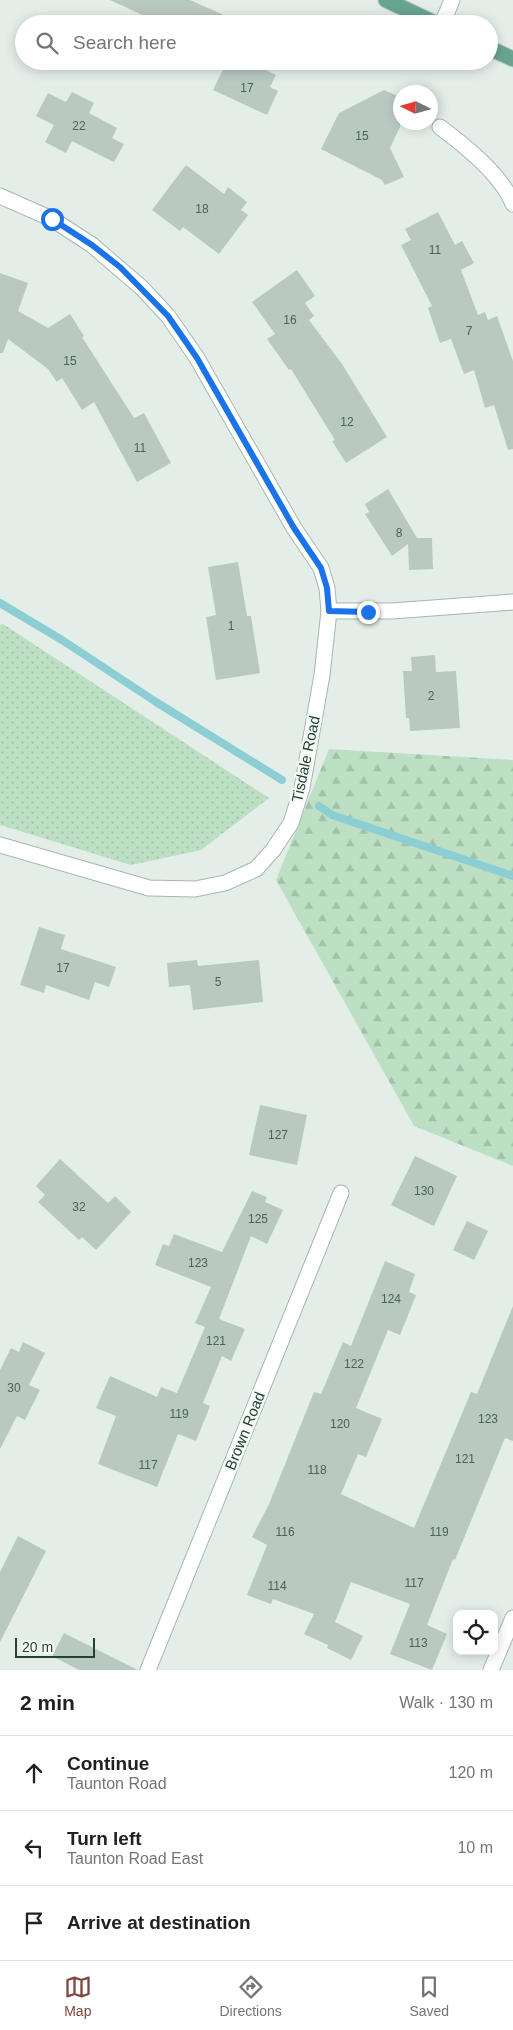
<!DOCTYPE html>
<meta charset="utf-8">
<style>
body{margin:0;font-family:Arial,sans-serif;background:#f6f6f6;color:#202124}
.controls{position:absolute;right:15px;bottom:15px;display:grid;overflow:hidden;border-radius:10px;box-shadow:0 2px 12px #0003}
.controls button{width:45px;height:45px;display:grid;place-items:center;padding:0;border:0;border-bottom:1px solid #e0e0e0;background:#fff;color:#202124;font:25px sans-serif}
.compass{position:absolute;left:393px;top:85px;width:45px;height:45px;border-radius:50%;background:#fff;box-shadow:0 2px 12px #0003;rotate:275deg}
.scale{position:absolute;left:15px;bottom:12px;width:80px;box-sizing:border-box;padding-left:5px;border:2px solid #234136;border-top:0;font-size:14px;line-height:18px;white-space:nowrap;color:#234136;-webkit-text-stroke:4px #f5faf7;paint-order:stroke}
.stop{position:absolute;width:15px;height:15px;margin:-11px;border:4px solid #1a73e8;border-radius:50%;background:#fff}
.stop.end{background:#1a73e8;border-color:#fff;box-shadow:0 1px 5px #0008}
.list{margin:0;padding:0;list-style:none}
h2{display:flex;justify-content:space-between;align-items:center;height:65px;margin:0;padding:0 20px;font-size:21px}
h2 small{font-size:16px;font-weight:400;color:#757577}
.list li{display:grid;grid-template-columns:32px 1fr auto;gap:15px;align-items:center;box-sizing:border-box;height:75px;padding:0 20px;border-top:1px solid #e0e0e0}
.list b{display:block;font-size:19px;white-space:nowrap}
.list p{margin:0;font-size:16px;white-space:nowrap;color:#757577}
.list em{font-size:16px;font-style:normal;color:#757577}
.icon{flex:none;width:28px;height:28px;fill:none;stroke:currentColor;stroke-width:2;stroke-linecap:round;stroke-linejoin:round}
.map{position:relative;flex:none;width:513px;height:1670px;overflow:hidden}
.search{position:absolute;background:#fff;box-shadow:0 2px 12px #0003;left:15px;right:15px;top:15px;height:55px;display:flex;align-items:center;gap:12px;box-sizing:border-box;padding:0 18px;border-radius:28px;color:#757577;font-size:19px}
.sheet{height:290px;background:#fff}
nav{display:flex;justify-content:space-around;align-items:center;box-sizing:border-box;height:70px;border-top:1px solid #e0e0e0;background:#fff;font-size:14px;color:#757577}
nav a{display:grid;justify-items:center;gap:2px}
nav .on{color:#80473d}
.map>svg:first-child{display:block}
.grass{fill:url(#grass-dots)}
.forest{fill:url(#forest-firs)}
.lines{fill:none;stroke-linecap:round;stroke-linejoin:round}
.stream{stroke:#8cced4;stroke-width:8}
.building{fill:#b9c9c2}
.minor-casing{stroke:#a6b7b0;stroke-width:17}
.major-casing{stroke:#c1cac7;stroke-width:17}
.minor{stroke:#fff;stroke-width:15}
.major{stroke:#68a590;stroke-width:15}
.route{stroke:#1a73e8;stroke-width:6}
.labels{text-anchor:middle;stroke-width:5;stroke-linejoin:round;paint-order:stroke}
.number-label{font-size:12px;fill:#486359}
.street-label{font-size:15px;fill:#234136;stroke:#f5faf7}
</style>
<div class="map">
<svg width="513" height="1670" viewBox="0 0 513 1670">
<defs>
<pattern id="grass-dots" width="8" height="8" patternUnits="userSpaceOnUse" patternTransform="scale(1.25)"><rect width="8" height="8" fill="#bddfc4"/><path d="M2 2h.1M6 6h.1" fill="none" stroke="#a2c1a9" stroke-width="1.8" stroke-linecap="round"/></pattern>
<pattern id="forest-firs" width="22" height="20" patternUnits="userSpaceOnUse" patternTransform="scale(1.25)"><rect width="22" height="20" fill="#bddfc4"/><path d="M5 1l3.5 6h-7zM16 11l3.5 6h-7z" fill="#a2c1a9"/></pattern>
</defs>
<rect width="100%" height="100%" fill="#e4eee9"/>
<!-- grass -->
<polygon class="grass" points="3,624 269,798 201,850 131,865 0,825 0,625"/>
<!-- forest -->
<polygon class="forest" points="329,749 513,760 513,1166 414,1126 276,880"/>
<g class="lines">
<!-- stream -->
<g class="stream">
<polyline points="0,603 62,640 156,702 282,780"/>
<polyline points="319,806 332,815 513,876"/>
</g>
</g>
<!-- building -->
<g class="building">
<polygon points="110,0 190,0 244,24 162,24"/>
<polygon points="227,61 248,61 276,75 270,87 278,91 267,115 213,90"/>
<polygon points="384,90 400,97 400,127 390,148 404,177 385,185 382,180 321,149 339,113"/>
<polygon points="72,92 94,103 89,113 117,128 112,138 124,144 114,162 72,141 66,153 45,142 54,125 36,116 48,93 66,102"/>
<polygon points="186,165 224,194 228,187 247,202 241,210 248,215 219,254 183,227 180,231 152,210"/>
<polygon points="438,212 455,245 462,241 474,263 461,270 478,315 485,312 488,320 497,316 513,361 513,449 508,450 494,405 485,408 474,370 464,374 451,339 440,343 428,308 432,306 401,245 411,240 405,229"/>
<polygon points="297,270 315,296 305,303 314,316 309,320 342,364 387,437 346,463 332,441 335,440 291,369 289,370 267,339 275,334 252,302"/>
<polygon points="0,273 28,283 18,311 48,328 70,314 84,336 82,337 134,418 144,413 171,463 137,482 94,402 82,410 62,378 57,382 48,369 8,339 3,353 0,353"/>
<polygon points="388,489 417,538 432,538 433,569 409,570 408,544 392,556 365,514 369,512 365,504"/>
<polygon points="238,562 247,616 251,616 260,673 216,680 206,617 216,615 208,567"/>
<polygon points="435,655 436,672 456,671 460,728 410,731 409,718 406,718 403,671 412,671 411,657"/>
<polygon points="39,927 65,935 61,949 116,967 109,987 95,982 89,1000 46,985 44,993 20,985"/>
<polygon points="197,960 198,966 259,960 263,1002 193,1010 190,985 169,987 167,963"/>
<polygon points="260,1105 307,1115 297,1165 249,1155"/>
<polygon points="415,1156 457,1176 434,1226 391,1205"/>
<polygon points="60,1159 108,1203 115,1196 131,1212 96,1250 82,1237 79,1240 38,1202 45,1195 36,1186"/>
<polygon points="252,1191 267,1197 265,1202 283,1210 267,1244 251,1236 219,1319 245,1329 231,1361 222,1356 203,1403 210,1406 196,1441 178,1434 157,1487 98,1464 116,1416 96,1408 110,1376 157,1397 161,1387 177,1393 205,1327 195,1323 211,1287 155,1265 163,1244 169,1246 174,1234 222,1252"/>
<polygon points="467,1221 488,1231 474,1260 453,1250"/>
<polygon points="385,1261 415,1274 409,1292 416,1295 400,1335 388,1330 356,1408 382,1419 366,1457 358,1454 341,1494 414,1528 471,1392 477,1394 513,1306 513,1441 505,1438 455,1560 453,1559 427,1625 447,1634 432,1670 390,1654 410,1604 351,1582 335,1622 363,1636 351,1660 327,1648 328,1645 304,1634 314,1614 273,1599 271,1604 247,1595 267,1545 252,1537 269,1504 314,1392 321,1394 343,1342 351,1346"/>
<polygon points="23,1342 45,1353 29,1385 40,1390 25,1420 17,1416 0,1449 0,1370 11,1348 19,1352"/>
<polygon points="18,1536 46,1551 0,1642 0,1572"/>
<polygon points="64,1633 138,1670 79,1670 52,1656"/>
</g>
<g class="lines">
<defs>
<g id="minor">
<polyline points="442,24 452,0"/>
<path d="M 440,127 C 465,146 501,174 513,204"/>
<polyline points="0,196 52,219 92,245 142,288 168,316 197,358 294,528 321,568 327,588 329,611 322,675 302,788 291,823 273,850 256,869 225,883 195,889 149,888 0,845"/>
<polyline points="329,611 392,611 513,602"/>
<polyline points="148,1670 341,1193"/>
<polyline points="491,1670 513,1618"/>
</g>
<g id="major">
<polyline points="386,0 437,24"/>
<polyline points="489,48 513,59"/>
</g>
</defs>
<!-- minor casing -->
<use href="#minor" class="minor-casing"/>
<!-- major casing -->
<use href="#major" class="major-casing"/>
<!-- minor -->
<use href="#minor" class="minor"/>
<!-- major -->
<use href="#major" class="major"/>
</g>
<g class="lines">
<!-- route -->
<polyline class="route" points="52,219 92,245 120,267 168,316 197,358 294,528 321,568 327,588 329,611 368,612"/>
</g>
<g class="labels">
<!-- number labels -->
<g class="number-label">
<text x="247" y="92">17</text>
<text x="79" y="130">22</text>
<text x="362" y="140">15</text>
<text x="202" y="213">18</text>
<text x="435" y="254">11</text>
<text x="290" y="324">16</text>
<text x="469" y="335">7</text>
<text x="70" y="365">15</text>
<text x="347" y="426">12</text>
<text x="140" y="452">11</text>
<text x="399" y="537">8</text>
<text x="231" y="630">1</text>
<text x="431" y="700">2</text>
<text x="63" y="972">17</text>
<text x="218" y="986">5</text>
<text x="278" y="1139">127</text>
<text x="424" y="1195">130</text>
<text x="79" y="1211">32</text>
<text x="258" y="1223">125</text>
<text x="198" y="1267">123</text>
<text x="391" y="1303">124</text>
<text x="216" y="1345">121</text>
<text x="354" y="1368">122</text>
<text x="14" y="1392">30</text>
<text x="179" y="1418">119</text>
<text x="488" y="1423">123</text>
<text x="340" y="1428">120</text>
<text x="465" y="1463">121</text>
<text x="148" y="1469">117</text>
<text x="317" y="1474">118</text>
<text x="285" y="1536">116</text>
<text x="439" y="1536">119</text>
<text x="414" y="1587">117</text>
<text x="277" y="1590">114</text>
<text x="418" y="1647">113</text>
</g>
<!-- street labels -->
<g class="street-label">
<text transform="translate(306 759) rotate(-78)" y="5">Tisdale Road</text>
<text transform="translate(245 1431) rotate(-68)" y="5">Brown Road</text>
</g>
</g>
</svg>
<div class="controls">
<button><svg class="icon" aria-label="locate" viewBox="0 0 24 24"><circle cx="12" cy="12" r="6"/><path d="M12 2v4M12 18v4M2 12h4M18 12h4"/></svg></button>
</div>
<svg class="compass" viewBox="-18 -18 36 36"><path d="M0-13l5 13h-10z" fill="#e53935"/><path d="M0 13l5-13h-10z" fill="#757577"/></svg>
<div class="scale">20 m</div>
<div class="stop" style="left:52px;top:219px"></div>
<div class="stop end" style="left:368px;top:612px"></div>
<div class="search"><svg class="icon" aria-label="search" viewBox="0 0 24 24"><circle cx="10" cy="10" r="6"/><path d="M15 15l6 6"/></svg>Search here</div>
</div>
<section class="sheet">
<h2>2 min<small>Walk · 130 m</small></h2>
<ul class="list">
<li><svg class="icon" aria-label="ahead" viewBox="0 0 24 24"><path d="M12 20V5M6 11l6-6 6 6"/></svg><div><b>Continue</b><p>Taunton Road</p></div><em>120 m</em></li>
<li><svg class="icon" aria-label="left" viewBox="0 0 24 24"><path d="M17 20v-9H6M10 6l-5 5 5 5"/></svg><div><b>Turn left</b><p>Taunton Road East</p></div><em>10 m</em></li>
<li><svg class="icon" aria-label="arrive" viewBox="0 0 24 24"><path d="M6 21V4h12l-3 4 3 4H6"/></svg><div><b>Arrive at destination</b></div></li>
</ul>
</section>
<nav>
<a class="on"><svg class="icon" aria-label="map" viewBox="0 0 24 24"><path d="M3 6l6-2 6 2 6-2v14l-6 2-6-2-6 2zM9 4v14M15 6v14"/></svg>Map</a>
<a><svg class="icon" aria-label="directions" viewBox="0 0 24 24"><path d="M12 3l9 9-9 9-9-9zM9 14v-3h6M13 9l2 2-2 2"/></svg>Directions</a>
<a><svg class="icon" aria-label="saved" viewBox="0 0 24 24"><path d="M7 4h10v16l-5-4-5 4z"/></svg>Saved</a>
</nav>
